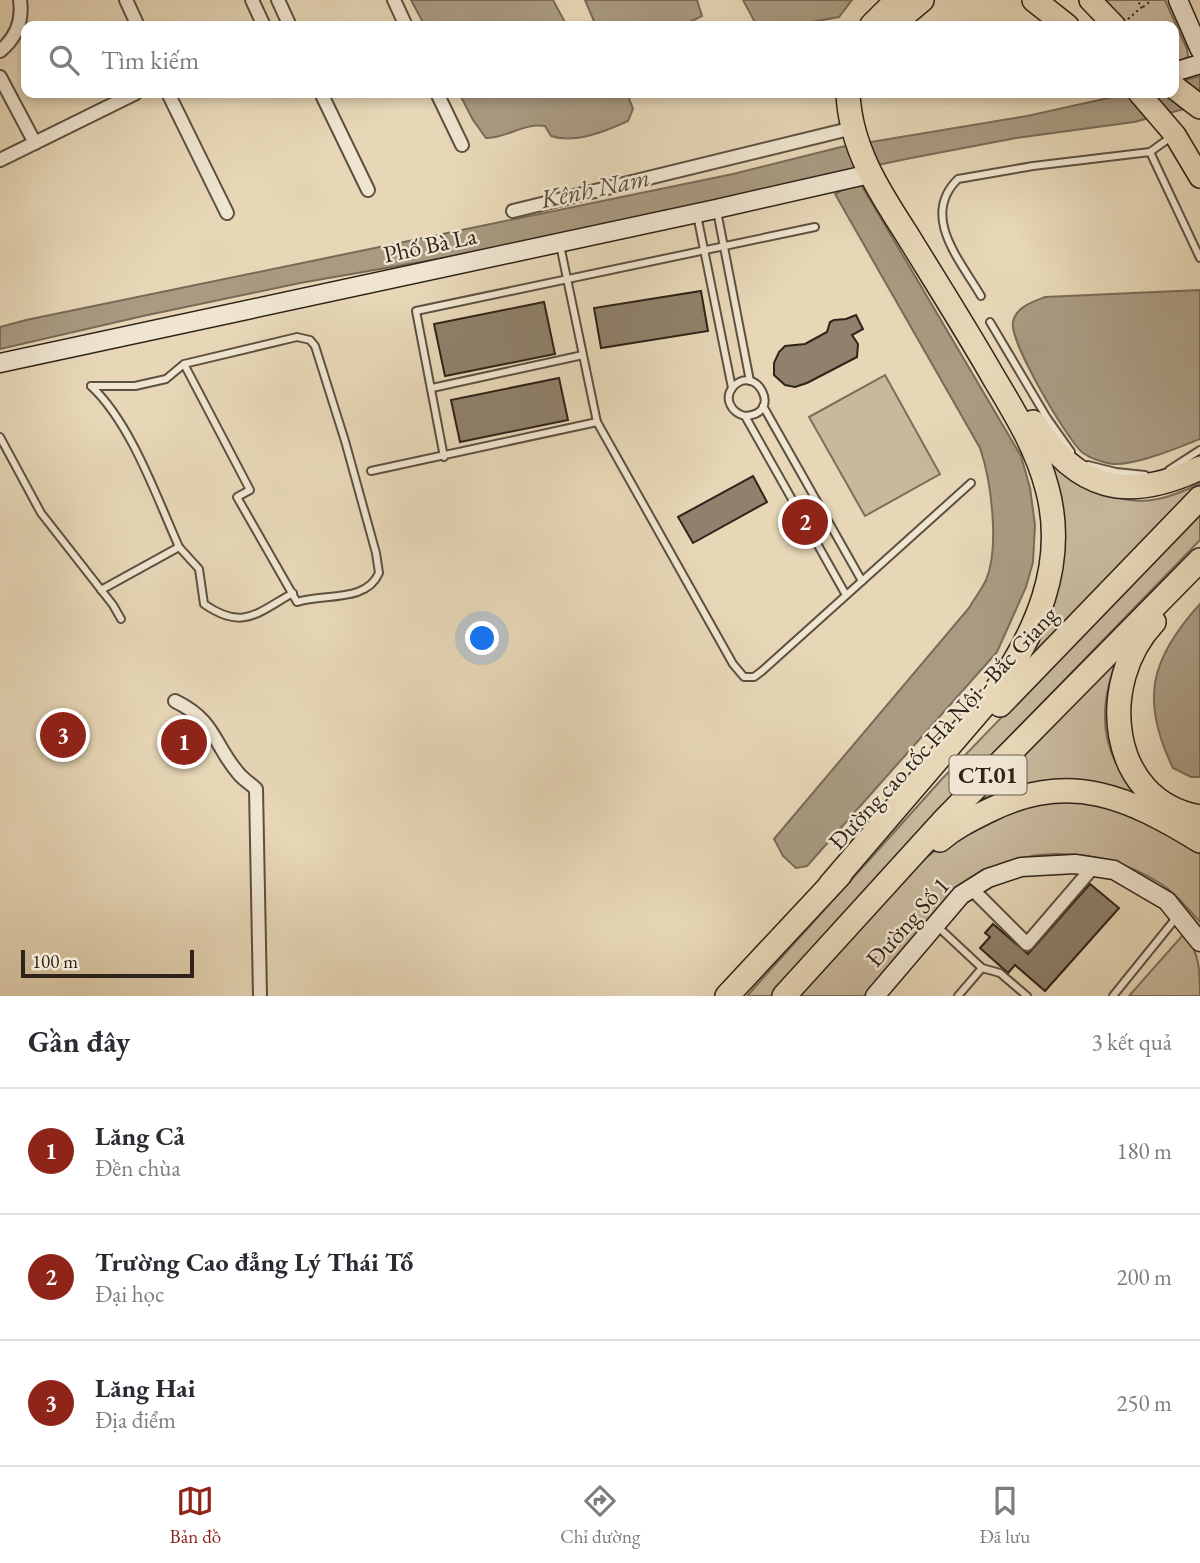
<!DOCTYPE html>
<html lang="vi">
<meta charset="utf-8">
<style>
body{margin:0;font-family:"EB Garamond",serif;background:#f7f7f7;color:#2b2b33}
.scale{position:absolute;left:21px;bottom:18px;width:173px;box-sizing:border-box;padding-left:7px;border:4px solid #302319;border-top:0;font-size:19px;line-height:24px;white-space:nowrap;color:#302319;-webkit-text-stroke:5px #efe5d0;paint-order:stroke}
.you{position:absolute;left:483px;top:639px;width:24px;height:24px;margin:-18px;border:5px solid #fff;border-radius:50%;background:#1a73e8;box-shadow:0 0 0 10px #1a73e833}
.badge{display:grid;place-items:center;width:46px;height:46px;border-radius:50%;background:#8f2418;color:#fff;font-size:23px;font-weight:700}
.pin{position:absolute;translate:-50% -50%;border:4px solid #fff;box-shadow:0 2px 7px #0006}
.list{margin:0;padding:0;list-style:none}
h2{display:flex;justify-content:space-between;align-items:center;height:91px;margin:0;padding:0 28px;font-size:30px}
h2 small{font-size:23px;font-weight:400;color:#7c7c81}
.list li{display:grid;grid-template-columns:46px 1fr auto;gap:21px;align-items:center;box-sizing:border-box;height:126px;padding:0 28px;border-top:2px solid #e1e1e2}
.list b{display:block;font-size:26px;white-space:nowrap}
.list p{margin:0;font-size:23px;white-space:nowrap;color:#7c7c81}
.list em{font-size:23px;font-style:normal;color:#7c7c81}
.icon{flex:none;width:38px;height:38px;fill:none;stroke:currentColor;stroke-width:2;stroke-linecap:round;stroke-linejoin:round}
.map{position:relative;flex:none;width:1200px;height:996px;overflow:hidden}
.search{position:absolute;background:#fff;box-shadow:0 4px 10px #0003;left:21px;right:21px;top:21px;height:77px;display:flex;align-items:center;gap:18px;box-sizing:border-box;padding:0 24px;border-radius:14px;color:#7c7c81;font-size:26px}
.sheet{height:469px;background:#fff}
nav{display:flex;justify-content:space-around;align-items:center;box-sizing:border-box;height:98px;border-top:2px solid #e1e1e2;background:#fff;font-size:19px;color:#7c7c81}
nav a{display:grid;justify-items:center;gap:4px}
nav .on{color:#8f2418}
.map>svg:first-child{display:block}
.green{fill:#c8b89c;stroke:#7c6e5a;stroke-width:2}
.water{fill:#a99a81;stroke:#796a57;stroke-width:2}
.building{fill:#8f816b;stroke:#302319;stroke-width:2}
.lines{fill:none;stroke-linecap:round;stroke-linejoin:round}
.lane-casing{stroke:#5e5040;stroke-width:10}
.street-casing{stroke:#5e5040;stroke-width:16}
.secondary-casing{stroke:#302319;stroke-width:21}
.primary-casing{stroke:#302319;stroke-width:24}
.highway-casing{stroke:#302319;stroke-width:26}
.path{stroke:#302319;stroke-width:2;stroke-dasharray:2 3.5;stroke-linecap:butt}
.lane{stroke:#efe5d0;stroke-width:6}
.street{stroke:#efe5d0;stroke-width:12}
.secondary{stroke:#efe5d0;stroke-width:18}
.primary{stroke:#e7d7b7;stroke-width:21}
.highway{stroke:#e7d7b7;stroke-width:23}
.labels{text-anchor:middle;stroke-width:5;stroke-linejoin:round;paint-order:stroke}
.shield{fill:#efe5d0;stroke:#695d50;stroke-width:2}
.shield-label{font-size:23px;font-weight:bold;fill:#302319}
.street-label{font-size:24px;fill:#302319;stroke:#efe5d0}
.water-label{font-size:26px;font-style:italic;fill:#5a4d3d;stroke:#efe5d0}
</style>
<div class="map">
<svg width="1200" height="996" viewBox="0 0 1200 996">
<rect width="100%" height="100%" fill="#e7d7b7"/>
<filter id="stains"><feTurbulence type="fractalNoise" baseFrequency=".00286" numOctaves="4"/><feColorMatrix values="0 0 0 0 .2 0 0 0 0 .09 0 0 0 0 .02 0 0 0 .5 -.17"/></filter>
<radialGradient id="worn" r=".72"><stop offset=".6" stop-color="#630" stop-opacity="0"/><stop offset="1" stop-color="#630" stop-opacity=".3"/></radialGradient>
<!-- green -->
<g class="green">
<polygon points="1102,0 1165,0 1187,49 1188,57 1174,64 1174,26 1128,26"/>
<polygon points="885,375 940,474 865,516 809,417"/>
<path d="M 1040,452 C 1099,492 1128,521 1200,483 L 1200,486 L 1026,665 L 1044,622 Z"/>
<polygon points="1200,512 1200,540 982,765 775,996 747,996 941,780"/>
<path d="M 1132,622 C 1113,667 1091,714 1116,763 C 1124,779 1138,791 1151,804 L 1047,781 L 997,793 L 950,814 Z"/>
<path d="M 1043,799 L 1119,805 L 1200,852 L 1200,922 C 1187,908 1175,892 1158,882 C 1096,844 1012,842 955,892 C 944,901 936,913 927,924 C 906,948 885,972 864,996 L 794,996 L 922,861 L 954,836 Z"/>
<path d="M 1185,935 C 1200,953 1200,973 1200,996 L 1129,996 L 1182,936 Z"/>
</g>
<!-- water -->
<g class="water">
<polygon points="411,0 553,0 567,26 425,26"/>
<polygon points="585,0 697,0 702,16 682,26 596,26"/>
<polygon points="743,0 852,0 839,17 789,26 757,26"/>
<polygon points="1200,76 1200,105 1134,122 1016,138 906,159 466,254 300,283 143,316 0,349 0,327 26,320 733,174 841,147 1027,116 1131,93 1174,93 1174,83"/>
<path d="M 459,93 L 627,93 L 633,109 L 628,121 C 606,131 575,144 551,136 L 545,126 C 523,123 507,138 486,138 L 473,120 Z"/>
<path d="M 859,181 L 1021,456 L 1030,488 L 1035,525 L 1033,562 L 1026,587 L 997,652 L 807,866 L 796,868 L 783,856 L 774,839 L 969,608 C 974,599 982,589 986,580 C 1000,547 991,480 980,448 L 835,194 Z"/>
<path d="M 1200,290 L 1200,439 C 1177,448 1137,465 1113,464 C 1104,463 1090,458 1083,453 C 1067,440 1009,341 1013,322 C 1016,307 1032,302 1045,297 Z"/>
<path d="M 1200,604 L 1200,777 L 1191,777 L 1173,768 C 1140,700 1150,659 1200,604 Z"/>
</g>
<!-- building -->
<g class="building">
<polygon points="701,291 708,331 601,348 594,308"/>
<polygon points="544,302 555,354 445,376 434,324"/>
<polygon points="856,315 863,329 852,335 858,344 857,357 807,383 795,387 785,385 774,375 774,363 779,352 785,346 805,344 827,332 830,322 834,320 846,319"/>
<polygon points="559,378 568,420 460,442 451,400"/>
<polygon points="753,476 767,502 693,543 678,517"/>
<polygon points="1090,884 1119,908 1045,991 1015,965 1008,973 980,948 990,937 985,933 993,924 1028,954"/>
</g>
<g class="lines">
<defs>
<g id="lane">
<polyline points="1150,152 1200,258"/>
<polyline points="717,211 750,381"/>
<polyline points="697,215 732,388"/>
<polyline points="560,245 597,422 733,664 744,677 754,677 762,671 971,483"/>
<path d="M 981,296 C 960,260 920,216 958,179 L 1033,166 L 1150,152 L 1171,137"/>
<polyline points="990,322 1047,418 1071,452"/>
<path d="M 91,386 L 135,386 L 166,379 L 184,364 L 297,337 L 310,340 L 315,346 L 345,441 L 376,553 L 379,573 C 366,603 324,593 297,602 L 237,497 L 250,490 L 184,364"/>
<path d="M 91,386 C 131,423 157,498 179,547 L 101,590"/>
<polyline points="432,388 583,355"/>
<polyline points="763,406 862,581"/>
<path d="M 745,416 C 785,414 755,362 733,387 C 723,399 732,413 745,416 L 846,595"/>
<polyline points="0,437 41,513 113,605 121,619"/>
<polyline points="444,457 416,311 815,227"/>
<polyline points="1088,465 1116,472 1145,475"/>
<polyline points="1169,470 1200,450"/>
<polyline points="371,471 597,422"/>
<path d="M 179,547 L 199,569 L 204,604 C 243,631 257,613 293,593"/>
<polyline points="936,925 982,968 1000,973 1027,996"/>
<polyline points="958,996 982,968"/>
<polyline points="1113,996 1176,918"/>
</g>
<g id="street">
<polyline points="126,0 138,26"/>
<polyline points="252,0 264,26"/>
<polyline points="278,0 290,26"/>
<polyline points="394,0 406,26"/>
<path d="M 0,51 C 16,38 23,21 20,0"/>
<polyline points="0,77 35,143"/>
<polyline points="168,93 227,213"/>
<polyline points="321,93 368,190"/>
<polyline points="437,93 462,145"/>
<polyline points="0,160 136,93"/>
<polyline points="513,211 853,128"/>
<path d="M 175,701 C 216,721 213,744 239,774 C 244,780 251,784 256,789 L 260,996"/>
<polyline points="971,888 1027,944 1094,866"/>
</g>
<g id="secondary">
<polyline points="1178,0 1200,50"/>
<polyline points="1174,72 1200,64"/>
<polyline points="0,363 716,209 870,174"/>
<polyline points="875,996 961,895 988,878 1021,867 1075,864 1114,870 1167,901 1200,942"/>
</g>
<g id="primary">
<polyline points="1090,0 1115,26"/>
<polyline points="1139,93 1175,135 1200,177"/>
</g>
<g id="highway">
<polyline points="1034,0 1067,26"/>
<polyline points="872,25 897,0"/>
<polyline points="891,26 922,0"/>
<polyline points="1174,87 1200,107"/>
<path d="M 1033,422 C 1077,490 1127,503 1200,468"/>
<path d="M 1154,622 C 1097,682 1107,801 1200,817"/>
<polyline points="1000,705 1200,498"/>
<path d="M 940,840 C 955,827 972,819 990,810 C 1070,770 1130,798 1200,841"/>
<path d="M 830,885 L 992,696 C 1035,635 1068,565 1047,488 C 1037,449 1015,413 994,378 C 966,329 936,282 906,233 C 878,190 850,146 848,93"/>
<polyline points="727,996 840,875"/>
<polyline points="784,996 946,818 1200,560"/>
</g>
</defs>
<!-- lane casing -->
<use href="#lane" class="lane-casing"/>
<!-- street casing -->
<use href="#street" class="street-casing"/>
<!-- secondary casing -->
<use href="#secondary" class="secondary-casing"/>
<!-- primary casing -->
<use href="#primary" class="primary-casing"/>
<!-- highway casing -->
<use href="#highway" class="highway-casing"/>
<!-- path -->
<g class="path">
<polyline points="1143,7 1152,0"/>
<polyline points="1128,19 1142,7 1137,0"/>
</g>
<!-- lane -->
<use href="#lane" class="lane"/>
<!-- street -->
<use href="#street" class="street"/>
<!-- secondary -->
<use href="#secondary" class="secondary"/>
<!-- primary -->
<use href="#primary" class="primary"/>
<!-- highway -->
<use href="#highway" class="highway"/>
</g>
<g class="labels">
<!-- shield labels -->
<rect class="shield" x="949.5" y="755.5" width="77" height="39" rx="5"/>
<g class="shield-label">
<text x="988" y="783">CT.01</text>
</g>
<!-- street labels -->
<g class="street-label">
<text transform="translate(430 245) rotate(-12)" y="8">Phố Bà La</text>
<text transform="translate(943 728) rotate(-47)" y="8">Đường cao tốc Hà Nội - Bắc Giang</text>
<text transform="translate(908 922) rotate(-48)" y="8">Đường Số 1</text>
</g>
<!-- water labels -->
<g class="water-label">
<text transform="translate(595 188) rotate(-12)" y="9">Kênh Nam</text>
</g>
</g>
<rect width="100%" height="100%" filter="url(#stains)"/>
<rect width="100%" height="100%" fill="url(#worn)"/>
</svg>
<div class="scale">100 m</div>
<div class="you"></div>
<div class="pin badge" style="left:184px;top:742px">1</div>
<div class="pin badge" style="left:805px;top:522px">2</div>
<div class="pin badge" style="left:63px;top:735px">3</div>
<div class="search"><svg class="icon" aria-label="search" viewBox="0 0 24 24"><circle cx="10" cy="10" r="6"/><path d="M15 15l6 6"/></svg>Tìm kiếm</div>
</div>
<section class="sheet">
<h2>Gần đây<small>3 kết quả</small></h2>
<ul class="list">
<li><span class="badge">1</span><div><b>Lăng Cả</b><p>Đền chùa</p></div><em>180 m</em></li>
<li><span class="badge">2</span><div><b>Trường Cao đẳng Lý Thái Tổ</b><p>Đại học</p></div><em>200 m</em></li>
<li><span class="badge">3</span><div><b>Lăng Hai</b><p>Địa điểm</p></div><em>250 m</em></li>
</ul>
</section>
<nav>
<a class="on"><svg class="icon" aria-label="map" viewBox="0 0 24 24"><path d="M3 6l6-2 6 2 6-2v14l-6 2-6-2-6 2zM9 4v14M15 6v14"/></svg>Bản đồ</a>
<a><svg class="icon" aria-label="directions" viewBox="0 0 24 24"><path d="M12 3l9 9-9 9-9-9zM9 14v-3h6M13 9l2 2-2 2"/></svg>Chỉ đường</a>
<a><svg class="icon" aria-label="saved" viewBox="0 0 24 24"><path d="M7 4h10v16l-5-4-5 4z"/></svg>Đã lưu</a>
</nav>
